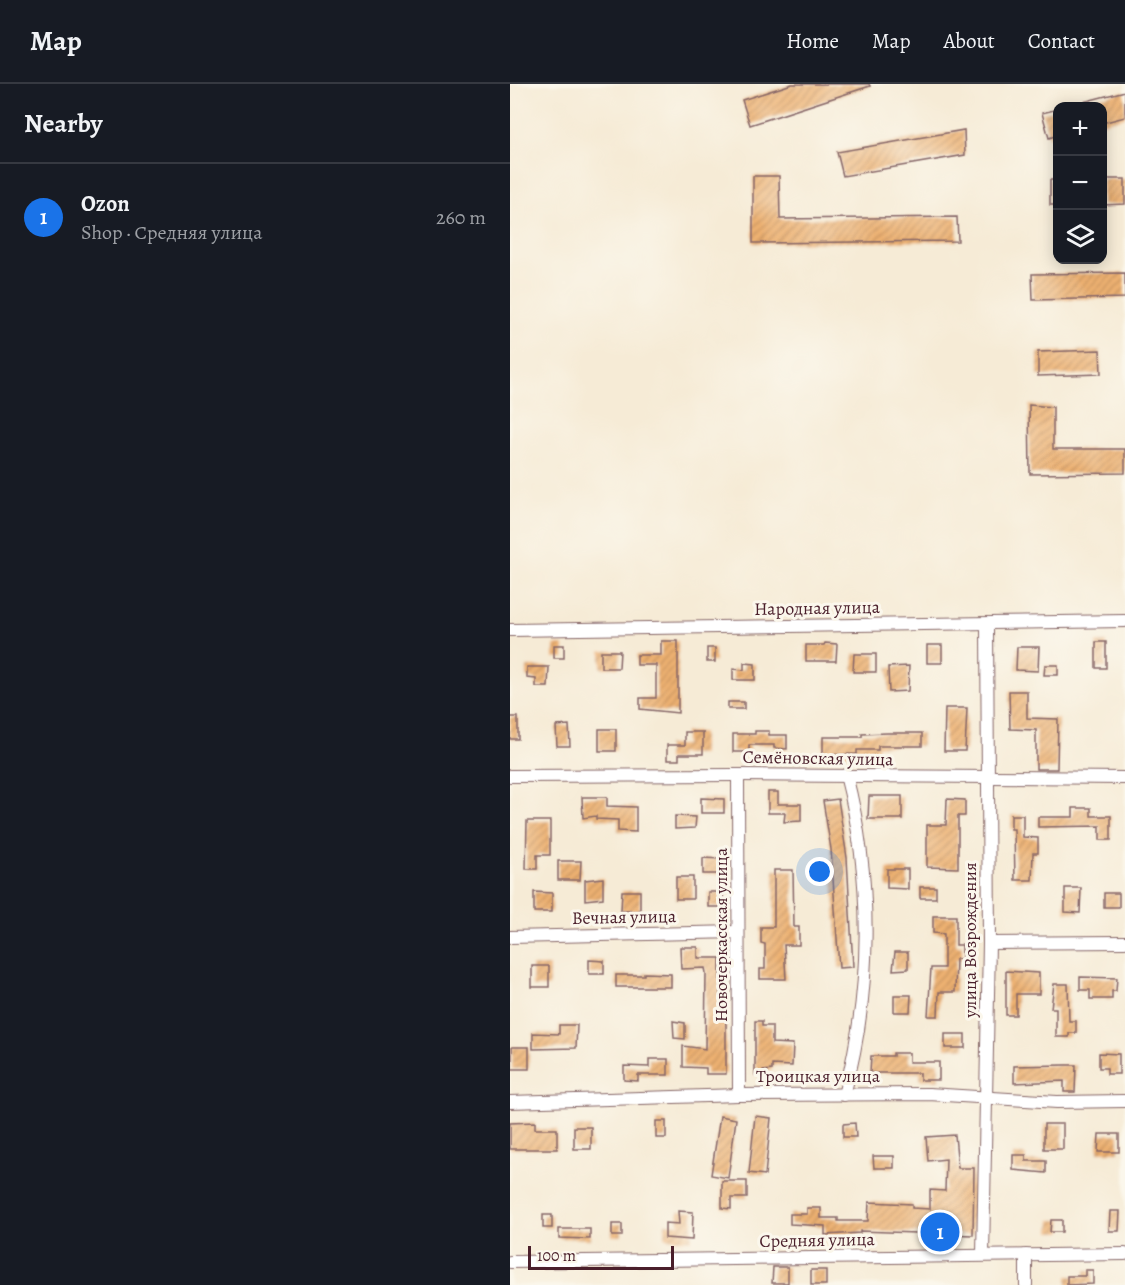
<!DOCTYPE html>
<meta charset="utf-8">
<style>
body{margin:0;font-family:Alegreya,serif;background:#20242c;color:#f1f3f6}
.controls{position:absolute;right:18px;top:18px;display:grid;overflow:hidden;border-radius:12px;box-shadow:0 3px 15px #0003}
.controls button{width:54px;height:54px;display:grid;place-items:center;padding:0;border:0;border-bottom:2px solid #363941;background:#171b24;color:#f1f3f6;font:30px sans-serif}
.scale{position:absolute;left:18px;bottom:15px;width:146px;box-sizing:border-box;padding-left:6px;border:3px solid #4a1f2b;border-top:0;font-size:16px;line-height:21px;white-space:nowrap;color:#4a1f2b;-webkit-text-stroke:4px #fbf7ec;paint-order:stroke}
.you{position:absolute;left:310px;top:788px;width:21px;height:21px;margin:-15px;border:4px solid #fff;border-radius:50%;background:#1a73e8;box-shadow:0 0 0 9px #1a73e833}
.badge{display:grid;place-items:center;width:39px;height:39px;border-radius:50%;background:#1a73e8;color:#fff;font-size:20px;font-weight:700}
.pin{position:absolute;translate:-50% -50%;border:3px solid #fff;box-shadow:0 2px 6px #0006}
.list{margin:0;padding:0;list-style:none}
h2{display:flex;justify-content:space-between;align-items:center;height:78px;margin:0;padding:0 24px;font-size:26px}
h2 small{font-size:20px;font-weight:400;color:#9ea1a6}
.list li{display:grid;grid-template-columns:39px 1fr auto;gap:18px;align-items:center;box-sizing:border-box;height:108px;padding:0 24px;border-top:2px solid #363941}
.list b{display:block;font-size:22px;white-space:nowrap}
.list p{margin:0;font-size:20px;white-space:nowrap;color:#9ea1a6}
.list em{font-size:20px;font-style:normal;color:#9ea1a6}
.icon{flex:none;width:33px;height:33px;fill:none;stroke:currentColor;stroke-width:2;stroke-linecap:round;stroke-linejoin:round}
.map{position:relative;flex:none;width:615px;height:1201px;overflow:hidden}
header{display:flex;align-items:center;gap:36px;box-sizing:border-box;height:84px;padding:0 30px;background:#171b24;border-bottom:2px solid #363941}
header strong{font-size:28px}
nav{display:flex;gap:33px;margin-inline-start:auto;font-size:21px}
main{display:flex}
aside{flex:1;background:#171b24}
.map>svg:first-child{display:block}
.building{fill:url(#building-hatch)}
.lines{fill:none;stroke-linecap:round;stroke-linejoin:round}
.minor-casing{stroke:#866667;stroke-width:14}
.minor{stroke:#fff;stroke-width:12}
.labels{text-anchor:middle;stroke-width:6;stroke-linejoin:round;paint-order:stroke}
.street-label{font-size:18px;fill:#4a1f2b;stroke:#fbf7ec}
</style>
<header>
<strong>Map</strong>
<nav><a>Home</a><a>Map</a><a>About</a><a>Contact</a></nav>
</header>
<main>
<aside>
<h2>Nearby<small></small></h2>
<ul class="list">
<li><span class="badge">1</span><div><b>Ozon</b><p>Shop · Средняя улица</p></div><em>260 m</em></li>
</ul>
</aside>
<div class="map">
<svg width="615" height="1201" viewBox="0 0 615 1201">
<defs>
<pattern id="building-hatch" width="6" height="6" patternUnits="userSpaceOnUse" patternTransform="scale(1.5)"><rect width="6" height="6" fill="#edb171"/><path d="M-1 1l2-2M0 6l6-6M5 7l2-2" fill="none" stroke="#c28f5d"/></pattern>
</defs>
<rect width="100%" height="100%" fill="#fbf7ec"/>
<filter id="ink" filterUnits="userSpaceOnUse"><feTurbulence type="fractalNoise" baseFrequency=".0167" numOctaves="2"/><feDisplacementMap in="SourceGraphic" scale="12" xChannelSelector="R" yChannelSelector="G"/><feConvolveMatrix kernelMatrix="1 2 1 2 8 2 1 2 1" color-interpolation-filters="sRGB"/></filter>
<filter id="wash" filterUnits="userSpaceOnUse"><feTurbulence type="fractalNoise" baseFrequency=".008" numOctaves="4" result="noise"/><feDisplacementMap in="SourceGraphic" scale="24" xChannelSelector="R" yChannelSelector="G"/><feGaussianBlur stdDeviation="1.35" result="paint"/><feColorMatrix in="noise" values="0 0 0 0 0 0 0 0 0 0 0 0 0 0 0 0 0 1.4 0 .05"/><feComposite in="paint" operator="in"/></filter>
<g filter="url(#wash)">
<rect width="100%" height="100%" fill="#f6ebd6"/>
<g id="blocks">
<!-- building -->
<g class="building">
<polygon points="282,0 359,0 360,2 240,41 232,16"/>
<polygon points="615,7 615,33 592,39 592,22 565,22 565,20"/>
<polygon points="548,25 548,51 539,54 532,29"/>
<polygon points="454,46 455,71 333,92 327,68"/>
<polygon points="243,92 269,92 270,135 447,133 448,157 243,159"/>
<polygon points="592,95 615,95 615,120 592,121"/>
<rect x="540" y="96" width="8" height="25"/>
<polygon points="615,189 615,214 523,216 522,190"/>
<polygon points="590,266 591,290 528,292 528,268"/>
<polygon points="519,321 543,323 543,365 615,365 615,389 520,390"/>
<polygon points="151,557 168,557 168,629 130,625 130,614 146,614 146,581 127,581 127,571 151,571"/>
<rect x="586" y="558" width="10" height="26"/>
<polygon points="315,559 327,560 326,577 296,577 296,561 314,561"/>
<rect x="44" y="561" width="10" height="13"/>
<rect x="417" y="561" width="15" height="18"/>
<polygon points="507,563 529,563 528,587 506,586"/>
<rect x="197" y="564" width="8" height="14"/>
<polygon points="91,567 110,567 109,584 91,584"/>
<polygon points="344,570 366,570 366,588 343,588"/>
<polygon points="234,579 245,580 245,596 223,596 223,585 234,586"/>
<polygon points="535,581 548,581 548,591 534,591"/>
<polygon points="399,582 398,607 379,608 378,583"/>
<polygon points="17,583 39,583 38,603 26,603 26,595 17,594"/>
<polygon points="499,607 517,607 517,634 548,635 547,685 526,685 526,646 500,645"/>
<rect x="218" y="618" width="16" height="7"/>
<polygon points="435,624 457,624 455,667 434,667"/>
<rect x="0" y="633" width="8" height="22"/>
<polygon points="59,641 60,662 47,662 46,642"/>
<rect x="89" y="645" width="17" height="22"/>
<polygon points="245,647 259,647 259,651 277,651 277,665 264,664 264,661 239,661 239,668 223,668 223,650 245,650"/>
<polygon points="175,648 193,648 193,670 169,670 169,676 157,676 157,661 175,661"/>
<polygon points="377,649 412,649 412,662 368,662 368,666 347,666 347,670 313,671 313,653 352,653 352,650"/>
<polygon points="258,708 268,708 268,720 291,720 291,737 274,738 275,729 258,729"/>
<polygon points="359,712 392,712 392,735 358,735"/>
<polygon points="72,713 97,713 97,722 126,723 126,748 108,747 108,736 86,735 86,732 73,734"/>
<polygon points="191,714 214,715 214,729 191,729"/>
<polygon points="328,715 337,774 343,883 329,884 321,765 313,717"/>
<polygon points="437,715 455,716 455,732 448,732 448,784 417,783 417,741 436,741"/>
<polygon points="563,724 581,724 581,732 601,732 601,756 590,756 590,742 528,743 528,733 563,733"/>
<polygon points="501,731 513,731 513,753 528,754 528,769 523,769 522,796 505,796 504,745 501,745"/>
<polygon points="165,732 186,733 185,744 165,745"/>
<polygon points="17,737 40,737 40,771 27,771 27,785 16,785"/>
<polygon points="193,774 212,775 212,790 193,790"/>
<polygon points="48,777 71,777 70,796 48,796"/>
<polygon points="377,785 398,785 398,805 377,804"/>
<polygon points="264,786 283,786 284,843 289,843 289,861 274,861 276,895 250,895 250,885 255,885 255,860 251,859 251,843 264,843"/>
<rect x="166" y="793" width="17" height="22"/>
<polygon points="93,794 93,814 75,816 75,796"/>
<rect x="410" y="803" width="16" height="11"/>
<polygon points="555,804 571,804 570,829 555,828"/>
<polygon points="112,807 130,807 130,827 111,827"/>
<polygon points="24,808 42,809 42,828 24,828"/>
<rect x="198" y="808" width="15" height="15"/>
<rect x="594" y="809" width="15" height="14"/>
<polygon points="423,832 446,832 446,861 452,861 452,875 446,875 445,908 429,908 428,932 418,932 421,884 434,884 434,850 423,849"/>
<polygon points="170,863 188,863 188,874 210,874 210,915 215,915 216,941 216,990 196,990 196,984 173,983 173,962 195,965 196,889 195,884 171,885"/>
<polygon points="385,868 398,868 398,885 383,886"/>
<polygon points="79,876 94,877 94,890 79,890"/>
<rect x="22" y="882" width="17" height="21"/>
<polygon points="496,887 529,889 529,910 506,910 506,931 496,931"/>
<polygon points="134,889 161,890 161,903 106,903 106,891 134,891"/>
<polygon points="570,893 607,894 606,907 602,907 602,915 580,915 580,906 570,906"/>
<polygon points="544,900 558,900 559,937 566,937 566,949 559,949 559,953 546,953 546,924 541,924"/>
<polygon points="384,911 401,911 400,928 384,928"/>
<polygon points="163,937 175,939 175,955 164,954"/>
<polygon points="245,937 252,937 252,942 262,942 262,959 283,960 282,982 262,981 262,986 253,987 253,991 245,991"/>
<polygon points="49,941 67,941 66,964 23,965 23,949 49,950"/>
<rect x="435" y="950" width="20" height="14"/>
<rect x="2" y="963" width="17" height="22"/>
<polygon points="383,969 399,969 399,978 429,978 429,996 410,996 410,989 360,989 361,972 383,972"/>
<polygon points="589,969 609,970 609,990 597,990 597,984 589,984"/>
<polygon points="139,975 158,975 158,991 128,991 128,997 114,996 114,982 139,983"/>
<polygon points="554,981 566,981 565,1008 554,1008 554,997 504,999 504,982"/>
<polygon points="210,1032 226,1035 218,1094 201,1091"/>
<polygon points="245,1032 261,1034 255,1091 239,1089"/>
<rect x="146" y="1037" width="10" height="17"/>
<polygon points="25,1038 25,1045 47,1045 47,1065 0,1065 0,1039"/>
<polygon points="345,1039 346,1053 333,1053 333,1040"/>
<rect x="534" y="1040" width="19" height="25"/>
<rect x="64" y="1043" width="17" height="22"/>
<polygon points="589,1050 609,1050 609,1068 588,1068"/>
<polygon points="445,1051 448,1084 464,1084 463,1151 350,1147 350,1149 315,1151 315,1142 280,1140 280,1130 297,1130 297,1124 311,1124 311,1134 328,1134 328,1137 358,1137 359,1118 402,1120 402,1124 420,1125 420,1106 435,1107 436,1075 418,1077 416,1053"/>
<polygon points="503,1071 516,1071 516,1077 536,1077 536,1089 503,1086"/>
<polygon points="363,1072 384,1072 384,1084 364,1084"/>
<polygon points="212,1097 237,1097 237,1114 221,1114 221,1125 212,1124"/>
<polygon points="168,1127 183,1128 182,1156 155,1154 155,1139 169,1140"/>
<polygon points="600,1127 610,1127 609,1147 599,1147"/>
<rect x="33" y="1131" width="9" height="13"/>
<polygon points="541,1136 552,1136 552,1148 540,1148"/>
<rect x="102" y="1140" width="10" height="12"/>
<polygon points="49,1145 80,1145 80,1155 49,1154"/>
<polygon points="263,1183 278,1183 278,1199 262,1199"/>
<rect x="301" y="1186" width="15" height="15"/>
<polygon points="575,1186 583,1186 583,1200 557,1201 557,1192 575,1192"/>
</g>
</g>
</g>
<g filter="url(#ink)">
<use href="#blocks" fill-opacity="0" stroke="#866667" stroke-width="1.5"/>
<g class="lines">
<defs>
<g id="minor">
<polyline points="0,546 615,537"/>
<polyline points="228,691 229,1011"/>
<polyline points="0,692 228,691 615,694"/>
<polyline points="0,853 228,848"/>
<polyline points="479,859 615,858"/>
<path d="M 334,1011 C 362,909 363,794 336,691"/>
<polyline points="0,1018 229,1011 419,1010 547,1018 615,1017"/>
<polyline points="473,1171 479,859 477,540"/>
<polyline points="0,1178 615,1170"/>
<polyline points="516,1201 516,1171"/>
</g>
</defs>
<!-- minor casing -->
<use href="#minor" class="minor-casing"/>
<!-- minor -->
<use href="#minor" class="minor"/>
</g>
</g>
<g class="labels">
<!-- street labels -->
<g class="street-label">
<text transform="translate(307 524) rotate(-1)" y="6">Народная улица</text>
<text transform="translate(308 674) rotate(1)" y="6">Семёновская улица</text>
<text transform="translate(114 833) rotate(-1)" y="6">Вечная улица</text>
<text transform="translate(211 851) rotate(-90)" y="6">Новочеркасская улица</text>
<text transform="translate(460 856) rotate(-90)" y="6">улица Возрождения</text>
<text x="308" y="998">Троицкая улица</text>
<text transform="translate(307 1156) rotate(-1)" y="6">Средняя улица</text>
</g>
</g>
</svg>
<div class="controls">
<button>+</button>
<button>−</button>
<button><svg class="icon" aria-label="layers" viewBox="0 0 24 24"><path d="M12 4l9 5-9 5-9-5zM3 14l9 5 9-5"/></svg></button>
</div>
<div class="scale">100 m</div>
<div class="you"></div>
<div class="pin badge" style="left:430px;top:1148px">1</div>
</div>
</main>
